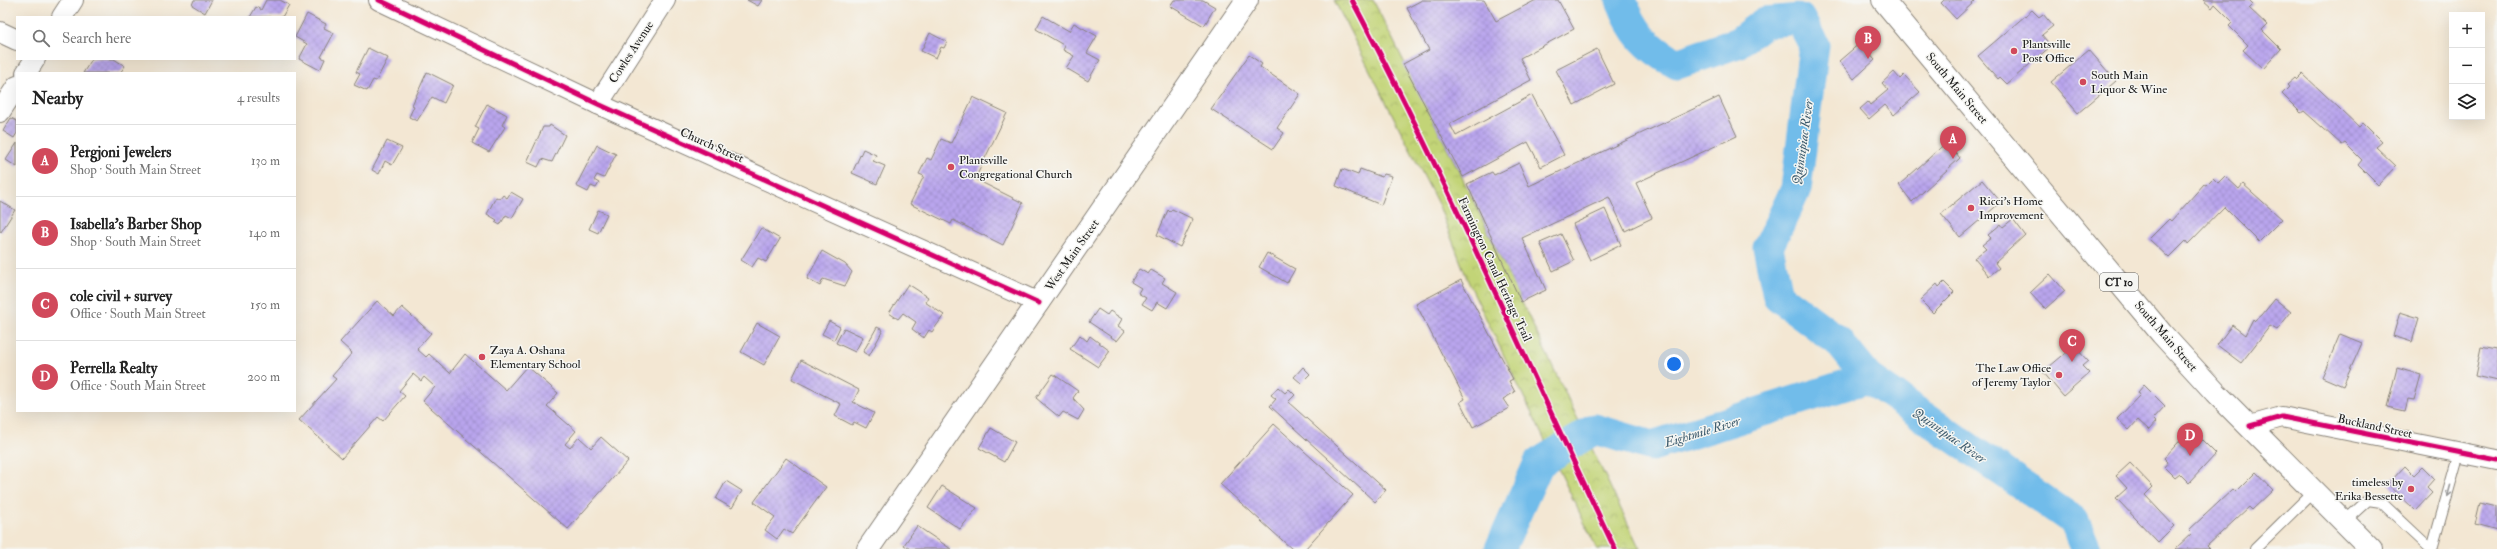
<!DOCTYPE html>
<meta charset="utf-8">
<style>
body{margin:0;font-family:"IM FELL Double Pica",serif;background:#f6f6f6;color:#222}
.controls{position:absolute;right:12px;top:12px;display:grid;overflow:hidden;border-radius:0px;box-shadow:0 4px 16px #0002}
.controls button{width:36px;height:36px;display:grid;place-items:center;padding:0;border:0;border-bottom:1px solid #e0e0e0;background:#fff;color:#222;font:20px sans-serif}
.you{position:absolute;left:1674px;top:364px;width:14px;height:14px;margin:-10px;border:3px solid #fff;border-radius:50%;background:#1a73e8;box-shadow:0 0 0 6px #1a73e833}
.badge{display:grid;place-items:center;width:26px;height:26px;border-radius:50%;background:#d1495b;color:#fff;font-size:13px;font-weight:700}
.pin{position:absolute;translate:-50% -33px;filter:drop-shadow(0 1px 2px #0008)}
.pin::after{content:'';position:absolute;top:21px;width:14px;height:12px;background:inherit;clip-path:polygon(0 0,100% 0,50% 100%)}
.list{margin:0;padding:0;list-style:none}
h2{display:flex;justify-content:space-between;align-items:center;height:52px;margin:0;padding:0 16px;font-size:17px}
h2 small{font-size:13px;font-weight:400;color:#767676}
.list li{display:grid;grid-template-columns:26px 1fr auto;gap:12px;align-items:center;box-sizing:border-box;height:72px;padding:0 16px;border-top:1px solid #e0e0e0}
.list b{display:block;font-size:15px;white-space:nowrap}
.list p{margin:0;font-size:13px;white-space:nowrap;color:#767676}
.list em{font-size:13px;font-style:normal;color:#767676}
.icon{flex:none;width:22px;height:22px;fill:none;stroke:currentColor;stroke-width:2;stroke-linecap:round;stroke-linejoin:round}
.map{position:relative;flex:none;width:2497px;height:549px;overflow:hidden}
.search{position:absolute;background:#fff;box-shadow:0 4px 16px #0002;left:16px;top:16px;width:280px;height:44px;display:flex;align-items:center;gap:10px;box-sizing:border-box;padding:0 14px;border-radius:0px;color:#767676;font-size:15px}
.panel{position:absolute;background:#fff;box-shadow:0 4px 16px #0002;left:16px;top:72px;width:280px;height:340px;border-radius:0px}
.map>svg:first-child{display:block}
.park{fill:url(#park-crowns);stroke:#6f784a}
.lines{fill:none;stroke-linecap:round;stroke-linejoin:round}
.river{stroke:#71bcea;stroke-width:31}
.building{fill:url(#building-cross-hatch)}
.service-casing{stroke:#888278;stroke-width:12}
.minor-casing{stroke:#888278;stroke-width:22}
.secondary-casing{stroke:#888278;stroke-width:24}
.trunk-casing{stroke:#888278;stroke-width:24}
.service{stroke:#fff;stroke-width:10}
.minor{stroke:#fff;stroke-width:20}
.secondary{stroke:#fff;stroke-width:22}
.trunk{stroke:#fff;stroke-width:22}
.cycleway-casing{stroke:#f6f6f2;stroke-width:8}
.cycleway{stroke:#d6006c;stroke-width:5}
.oneway{stroke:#999}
.poi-dot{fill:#d1495b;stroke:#f6f6f2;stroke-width:1.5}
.labels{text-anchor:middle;stroke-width:3;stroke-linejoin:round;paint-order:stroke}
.shield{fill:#f6f6f2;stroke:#5d5d5c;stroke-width:1}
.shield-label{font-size:11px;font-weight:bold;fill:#1c1c1c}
.poi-label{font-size:12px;fill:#1c1c1c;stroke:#f6f6f2;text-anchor:start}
.street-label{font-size:12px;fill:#1c1c1c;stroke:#f6f6f2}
.water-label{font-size:13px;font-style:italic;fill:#3e5c6e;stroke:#f6f6f2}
</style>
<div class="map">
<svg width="2497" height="549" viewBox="0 0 2497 549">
<defs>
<pattern id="park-crowns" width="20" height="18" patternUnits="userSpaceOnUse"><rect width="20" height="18" fill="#c2d477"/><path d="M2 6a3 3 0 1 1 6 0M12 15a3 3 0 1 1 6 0" fill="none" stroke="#a6b566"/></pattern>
<pattern id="building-cross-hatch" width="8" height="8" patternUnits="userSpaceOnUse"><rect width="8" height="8" fill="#b9a5ed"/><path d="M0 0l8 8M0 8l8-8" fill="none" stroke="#9e8dcb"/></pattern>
</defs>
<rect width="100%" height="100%" fill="#f6f6f2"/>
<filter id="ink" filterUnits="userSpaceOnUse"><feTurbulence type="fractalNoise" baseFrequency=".025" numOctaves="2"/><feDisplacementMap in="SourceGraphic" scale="8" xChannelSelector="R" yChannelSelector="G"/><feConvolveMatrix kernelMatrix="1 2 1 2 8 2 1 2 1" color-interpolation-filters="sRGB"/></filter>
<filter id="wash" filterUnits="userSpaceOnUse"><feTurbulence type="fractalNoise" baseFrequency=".012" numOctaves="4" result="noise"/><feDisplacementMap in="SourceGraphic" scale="16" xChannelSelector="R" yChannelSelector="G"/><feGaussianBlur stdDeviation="0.9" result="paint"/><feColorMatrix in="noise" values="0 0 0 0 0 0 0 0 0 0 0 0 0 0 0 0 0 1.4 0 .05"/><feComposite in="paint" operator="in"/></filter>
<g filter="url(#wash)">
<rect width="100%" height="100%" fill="#f3e7d3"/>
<!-- park -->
<polygon class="park" points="1334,0 1373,0 1461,175 1640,549 1597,549 1468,281 1439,206"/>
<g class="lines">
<!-- river -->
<g class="river">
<path d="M 1621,0 C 1634,33 1646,47 1677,64 L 1737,43 L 1765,22 L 1800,19 L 1814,45 L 1796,189 L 1768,247 L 1778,296 L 1838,341 L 1868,378 L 2074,521 L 2086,549"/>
<polyline points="1500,549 1539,463 1595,429 1652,446 1868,378"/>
</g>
</g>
<g id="blocks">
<!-- building -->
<g class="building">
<polygon points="194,0 212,0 205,13 192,5"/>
<polygon points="266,0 280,0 289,5 282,17 250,17 256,7 261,10"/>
<polygon points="747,0 762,0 758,6"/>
<polygon points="1174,0 1203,0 1215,7 1204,26 1170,6"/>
<polygon points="1422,0 1484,0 1496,21 1536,0 1558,0 1574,29 1520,58 1531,80 1450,124 1456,136 1532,95 1564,155 1541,167 1528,142 1463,177 1403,64 1429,50 1407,8"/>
<polygon points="1944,0 1974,0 1975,1 1956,19 1941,3"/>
<polygon points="2203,0 2249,0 2253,4 2249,8 2267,25 2262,30 2281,49 2263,69 2243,50 2248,45 2229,26 2233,22 2215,4 2212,8"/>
<polygon points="2032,10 2039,17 2043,14 2053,26 2042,35 2051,46 2007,84 2000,77 1998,79 1978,56"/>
<polygon points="307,14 326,24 324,28 334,33 321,57 325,59 320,70 299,59 307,44 295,37"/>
<polygon points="1043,16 1069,31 1074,23 1097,36 1087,53 1100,60 1088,81 1066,68 1074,56 1063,50 1065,46 1036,29"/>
<polygon points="930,33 947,42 944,48 941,47 936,58 921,51"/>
<polygon points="1860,43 1875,60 1854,79 1839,61"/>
<polygon points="368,48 388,58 376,81 373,80 367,91 354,85 360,74 356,72"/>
<polygon points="1597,49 1614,84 1574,105 1556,70"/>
<polygon points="2089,50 2116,81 2078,113 2051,82"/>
<polygon points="1249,55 1262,64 1260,67 1300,94 1277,128 1284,133 1273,149 1211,109"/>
<polygon points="92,59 114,59 125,66 120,73 83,73"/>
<polygon points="427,72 453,85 444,103 432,97 417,121 409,117 414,106 412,105"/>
<polygon points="1894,72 1900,79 1904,75 1920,92 1894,115 1885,105 1869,119 1860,109 1868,102 1870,105 1888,90 1882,83"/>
<polygon points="2303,74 2359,127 2363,123 2382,142 2376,147 2396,166 2378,185 2358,165 2362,160 2345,143 2342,145 2304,111 2301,113 2282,94 2289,87 2287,85 2295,78 2297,80"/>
<polygon points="973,97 1007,113 975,179 1023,203 1003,245 953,220 951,224 910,204 924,176 919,174 927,158 931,160 941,139 951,143"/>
<polygon points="1719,97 1737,136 1636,183 1652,218 1625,231 1609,197 1522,238 1546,290 1521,302 1467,184 1492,172 1494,175 1519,163 1529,186"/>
<polygon points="487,104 507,115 502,125 505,127 489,152 472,143 479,129 475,127"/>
<polygon points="11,118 17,121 17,133 14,138 3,131"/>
<polygon points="550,125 565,135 552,162 542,159 538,167 527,162 543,127 549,127"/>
<polygon points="387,141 402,148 392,165 385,161 379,174 372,170"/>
<polygon points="1947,142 1960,158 1912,202 1899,185"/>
<polygon points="17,143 17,167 6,160"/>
<polygon points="597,145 616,154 604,178 597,175 594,180 599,183 596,188 591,186 588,192 576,186"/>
<polygon points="863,149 876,155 873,161 885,166 877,184 852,173"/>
<polygon points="1342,169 1358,175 1360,169 1382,177 1384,174 1392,176 1381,205 1336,186"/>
<polygon points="2225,176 2239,189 2243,184 2282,219 2259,242 2224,207 2188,244 2186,241 2169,258 2149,239 2169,219 2171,221 2204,184 2206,185 2213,178 2218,183"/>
<polygon points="1982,180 2001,202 1960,237 1941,214"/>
<polygon points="511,192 523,199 512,218 506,215 500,225 495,222 497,220 487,214 496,197 500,199 503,195 507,198"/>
<polygon points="0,201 15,210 1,232 0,231"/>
<polygon points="1172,209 1193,219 1180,247 1157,235 1168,210 1170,212"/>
<polygon points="1605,209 1621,245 1590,260 1573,224"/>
<polygon points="598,210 607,214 598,233 589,229"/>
<polygon points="2013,219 2025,235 1995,263 1999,268 1989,276 1974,258 1986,249 1982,245 1991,238 1988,235 2001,224 2003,227"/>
<polygon points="761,228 780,239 766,262 758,258 752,267 741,260"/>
<polygon points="1561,234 1574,261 1553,271 1540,243"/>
<polygon points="822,251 845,264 852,272 845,286 823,279 820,286 807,279"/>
<polygon points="1267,253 1295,269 1287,283 1259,267"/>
<polygon points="1139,269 1148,274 1151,270 1165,278 1162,283 1177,292 1167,308 1157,302 1152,310 1142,304 1146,298 1138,293 1141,288 1131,282"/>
<polygon points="2050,274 2065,291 2045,309 2030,293"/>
<polygon points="1461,280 1513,379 1509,381 1515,392 1503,399 1509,408 1473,427 1460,402 1465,399 1416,304"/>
<polygon points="1944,282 1954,292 1933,313 1920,300 1937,284 1939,287"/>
<polygon points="908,284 928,297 925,302 944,315 932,332 929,330 924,338 912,329 916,322 903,313 898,319 889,313"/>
<polygon points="2275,299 2291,312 2277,330 2270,326 2241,363 2217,345 2232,325 2245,335 2253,319 2255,321 2262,315"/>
<polygon points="377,301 394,316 402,307 431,333 417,349 426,357 429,354 450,373 465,354 506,390 527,366 558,393 547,406 576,431 565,444 570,448 579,437 591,448 601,437 628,461 568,529 423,401 435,387 424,377 421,381 413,374 399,391 405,396 383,421 378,417 342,458 299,420 336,379 332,376 352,353 340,342"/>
<polygon points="1098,309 1107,315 1110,311 1122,319 1118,326 1125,331 1117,341 1089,322"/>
<polygon points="2400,312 2419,318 2412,342 2393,336"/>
<polygon points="829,321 840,327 834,340 822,334"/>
<polygon points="757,323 780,336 764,365 741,352"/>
<polygon points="877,327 883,330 869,356 863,352"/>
<polygon points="844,328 863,337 855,352 836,343"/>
<polygon points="2340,334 2362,343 2343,386 2322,377"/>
<polygon points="1080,335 1087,341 1090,336 1110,351 1098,367 1070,349"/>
<polygon points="2074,346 2088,361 2082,366 2089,373 2063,396 2043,372"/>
<polygon points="2481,347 2497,350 2497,381 2475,376"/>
<polygon points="801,360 859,390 853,402 874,413 866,428 854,422 852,425 835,416 841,404 792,379"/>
<polygon points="1303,367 1310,374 1301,383 1294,377"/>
<polygon points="2397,368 2421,375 2414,400 2408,399 2405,411 2387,407"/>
<polygon points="1053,374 1078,391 1073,398 1084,410 1078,420 1063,412 1059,417 1036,398"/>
<polygon points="2144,385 2165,406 2153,419 2156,422 2149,430 2138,420 2129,430 2117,419 2140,395 2138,392"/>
<polygon points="1278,387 1285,393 1289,389 1295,395 1288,402 1386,490 1375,502 1270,406 1276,399 1271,395"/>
<polygon points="1274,424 1353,495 1305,549 1292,549 1220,484"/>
<polygon points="991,428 1015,442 1004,462 979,448"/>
<polygon points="2194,432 2216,454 2189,483 2179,473 2174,477 2164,467 2168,462 2164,458 2187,433 2191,436"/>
<polygon points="786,458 826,487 792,534 784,529 777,539 765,530 775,517 754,502"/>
<polygon points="2130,463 2153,487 2145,495 2174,526 2158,542 2116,498 2127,488 2116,476"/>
<polygon points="2405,466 2414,475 2422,467 2434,479 2427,487 2432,492 2415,510 2388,484"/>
<polygon points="2256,472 2273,490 2252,510 2249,507 2207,546 2210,549 2175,549 2192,533 2189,530 2233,489 2236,492"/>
<polygon points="726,481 742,491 732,508 716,499"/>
<polygon points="942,486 977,508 960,529 928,508"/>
<polygon points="2480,503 2497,507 2497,530 2475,524"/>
<polygon points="917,526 951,549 910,549 904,545"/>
</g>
</g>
</g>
<g filter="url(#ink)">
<use href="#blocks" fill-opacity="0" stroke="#888278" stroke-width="1"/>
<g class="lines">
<defs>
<g id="service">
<polyline points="2345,521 2368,500 2381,502 2431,549"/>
<polyline points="2255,549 2314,491"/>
<polyline points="2432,549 2459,453"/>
</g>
<g id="minor">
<polyline points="379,0 598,104 1039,303"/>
<polyline points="62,17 73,0"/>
<polyline points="0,32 17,40"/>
<polyline points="26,73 35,59"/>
<polyline points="598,104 665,0"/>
<polyline points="0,112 17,86"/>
<polyline points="2250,426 2282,417 2497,460"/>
</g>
<polyline id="secondary" points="868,549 1247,0"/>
<polyline id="trunk" points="1883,0 2162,334 2215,392 2371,549"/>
</defs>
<!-- service casing -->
<use href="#service" class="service-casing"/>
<!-- minor casing -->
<use href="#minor" class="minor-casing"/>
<!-- secondary casing -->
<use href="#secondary" class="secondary-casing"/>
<!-- trunk casing -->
<use href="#trunk" class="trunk-casing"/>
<!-- service -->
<use href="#service" class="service"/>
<!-- minor -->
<use href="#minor" class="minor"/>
<!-- secondary -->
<use href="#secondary" class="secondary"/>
<!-- trunk -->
<use href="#trunk" class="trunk"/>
<defs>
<g id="cycleway">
<polyline points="379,0 598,104 1039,303"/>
<path d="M 1352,0 C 1447,179 1527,366 1615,549"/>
<polyline points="2250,426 2282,417 2497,460"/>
</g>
</defs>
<!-- cycleway casing -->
<use href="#cycleway" class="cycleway-casing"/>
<!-- cycleway -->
<use href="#cycleway" class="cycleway"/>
</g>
<!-- one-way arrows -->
<defs><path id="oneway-shaft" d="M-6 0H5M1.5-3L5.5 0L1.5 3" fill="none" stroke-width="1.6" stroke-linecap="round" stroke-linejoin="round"/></defs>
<use class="oneway" href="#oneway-shaft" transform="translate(2449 491) rotate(105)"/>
</g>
<!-- markers -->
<g class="poi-dot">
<circle cx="2014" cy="51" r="4"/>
<circle cx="2083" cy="82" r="4"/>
<circle cx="951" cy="167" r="4"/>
<circle cx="1971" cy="208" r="4"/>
<circle cx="482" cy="357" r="4"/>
<circle cx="2059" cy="375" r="4"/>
<circle cx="2411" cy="489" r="4"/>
</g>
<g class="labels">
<!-- shield labels -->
<rect class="shield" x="2100" y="273" width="38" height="18" rx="3"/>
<g class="shield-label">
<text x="2119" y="286">CT 10</text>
</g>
<!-- poi labels -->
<g class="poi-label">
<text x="2022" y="48">Plantsville<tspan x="2022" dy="14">Post Office</tspan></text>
<text x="2091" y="79">South Main<tspan x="2091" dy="14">Liquor &amp; Wine</tspan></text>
<text x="959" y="164">Plantsville<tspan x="959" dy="14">Congregational Church</tspan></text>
<text x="1979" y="205">Ricci's Home<tspan x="1979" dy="14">Improvement</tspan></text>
<text x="490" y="354">Zaya A. Oshana<tspan x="490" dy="14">Elementary School</tspan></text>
<text x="2051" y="372" text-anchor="end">The Law Office<tspan x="2051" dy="14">of Jeremy Taylor</tspan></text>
<text x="2403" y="486" text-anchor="end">timeless by<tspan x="2403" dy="14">Erika Bessette</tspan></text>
</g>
<!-- street labels -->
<g class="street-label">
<text transform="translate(631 52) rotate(-57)" y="4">Cowles Avenue</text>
<text transform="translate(1957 88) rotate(50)" y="4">South Main Street</text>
<text transform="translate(712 145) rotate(24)" y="4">Church Street</text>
<text transform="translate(1072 255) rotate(-55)" y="4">West Main Street</text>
<text transform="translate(1495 269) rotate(65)" y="4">Farmington Canal Heritage Trail</text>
<text transform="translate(2166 336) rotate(49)" y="4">South Main Street</text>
<text transform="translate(2375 426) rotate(12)" y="4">Buckland Street</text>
</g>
<!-- water labels -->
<g class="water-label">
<text transform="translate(1802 142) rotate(-82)" y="5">Quinnipiac River</text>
<text transform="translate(1702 431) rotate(-17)" y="5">Eightmile River</text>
<text transform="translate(1950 435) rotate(35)" y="5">Quinnipiac River</text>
</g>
</g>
</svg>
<div class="controls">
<button>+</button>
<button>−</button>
<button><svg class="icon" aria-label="layers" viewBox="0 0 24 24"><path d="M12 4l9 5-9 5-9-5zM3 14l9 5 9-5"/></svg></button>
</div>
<div class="you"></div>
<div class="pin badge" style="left:1953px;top:159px">A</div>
<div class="pin badge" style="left:1868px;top:59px">B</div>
<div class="pin badge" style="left:2072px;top:362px">C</div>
<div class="pin badge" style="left:2190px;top:456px">D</div>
<div class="search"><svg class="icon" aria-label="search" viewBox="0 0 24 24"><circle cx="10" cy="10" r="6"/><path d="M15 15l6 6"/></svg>Search here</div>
<section class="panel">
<h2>Nearby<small>4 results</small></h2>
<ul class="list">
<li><span class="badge">A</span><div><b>Pergjoni Jewelers</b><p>Shop · South Main Street</p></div><em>130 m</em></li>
<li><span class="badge">B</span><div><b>Isabella's Barber Shop</b><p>Shop · South Main Street</p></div><em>140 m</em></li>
<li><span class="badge">C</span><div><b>cole civil + survey</b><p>Office · South Main Street</p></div><em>150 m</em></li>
<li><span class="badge">D</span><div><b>Perrella Realty</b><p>Office · South Main Street</p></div><em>200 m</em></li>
</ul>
</section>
</div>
